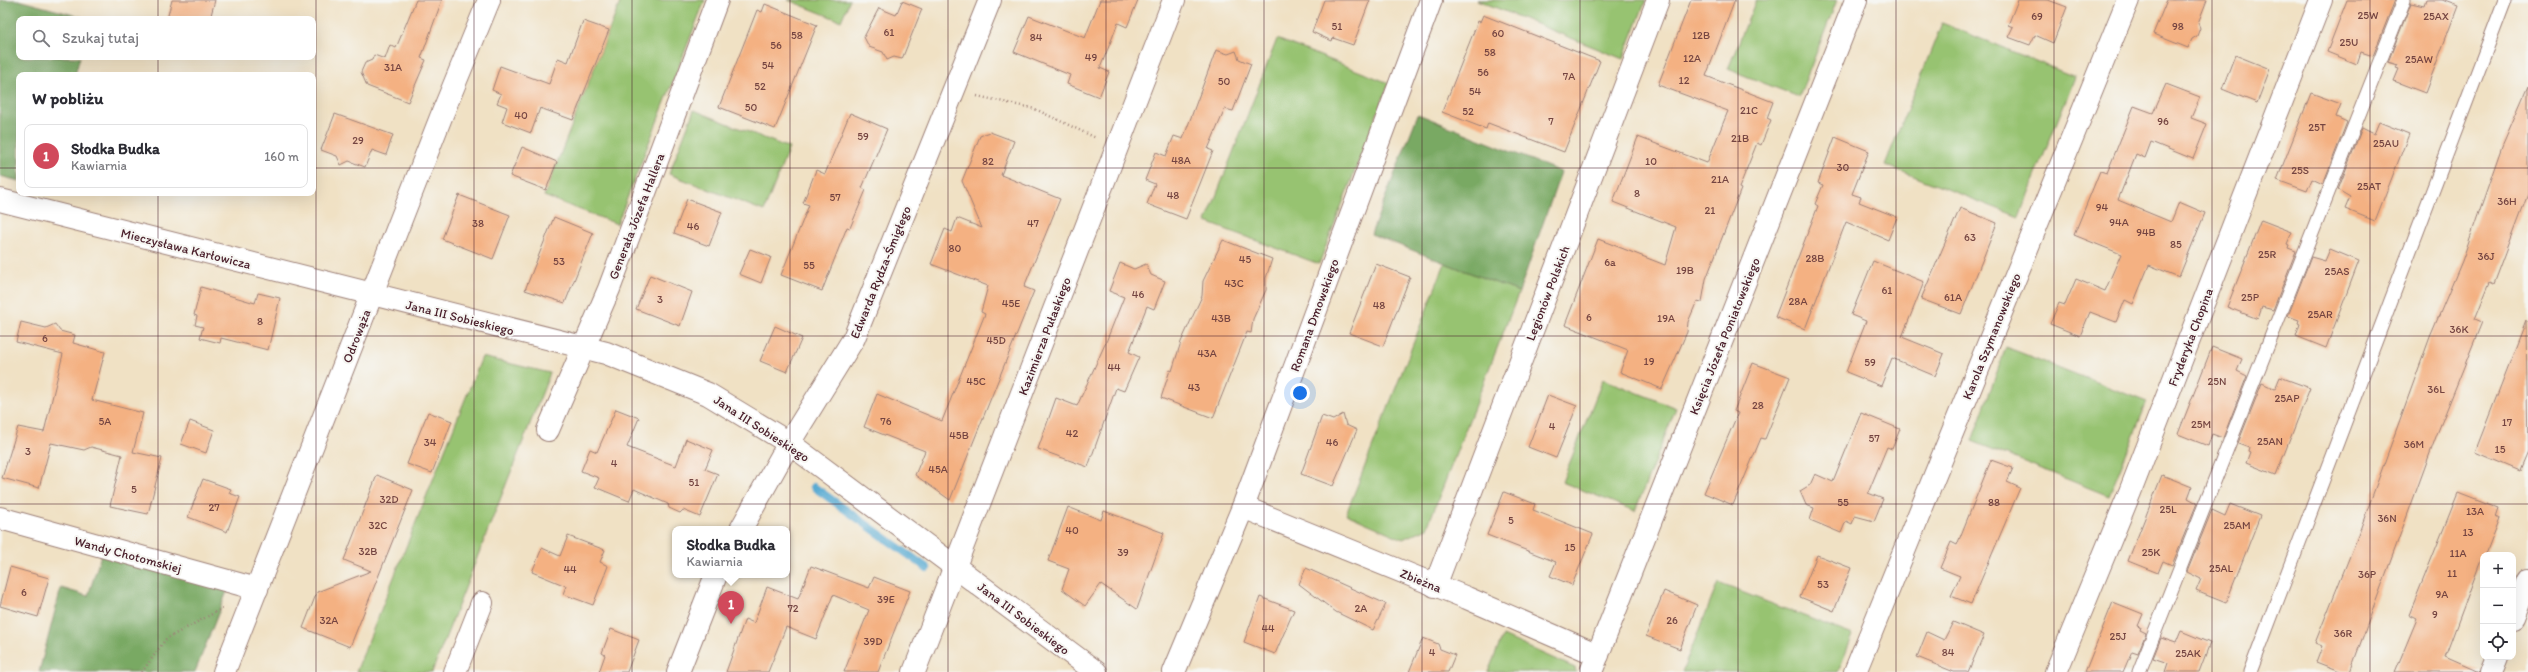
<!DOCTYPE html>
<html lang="pl">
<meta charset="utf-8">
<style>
body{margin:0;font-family:Itim,sans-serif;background:#f7f7f7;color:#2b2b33}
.controls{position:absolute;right:12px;bottom:12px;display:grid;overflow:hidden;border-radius:8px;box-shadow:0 4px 16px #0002}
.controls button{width:36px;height:36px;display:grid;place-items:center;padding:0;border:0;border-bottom:1px solid #e1e1e2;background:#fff;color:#2b2b33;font:20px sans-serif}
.you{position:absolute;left:1300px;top:393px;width:14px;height:14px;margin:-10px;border:3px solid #fff;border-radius:50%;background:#1a73e8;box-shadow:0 0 0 6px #1a73e833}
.badge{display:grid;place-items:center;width:26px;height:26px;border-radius:50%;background:#d1495b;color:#fff;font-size:13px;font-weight:700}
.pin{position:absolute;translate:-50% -33px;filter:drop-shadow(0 1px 2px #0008)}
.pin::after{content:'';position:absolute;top:21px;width:14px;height:12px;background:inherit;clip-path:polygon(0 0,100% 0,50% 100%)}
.popup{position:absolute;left:672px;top:526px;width:118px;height:52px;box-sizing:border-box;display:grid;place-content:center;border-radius:8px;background:#fff;filter:drop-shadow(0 1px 3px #0005);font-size:13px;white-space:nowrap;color:#7c7c81}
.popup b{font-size:15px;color:#2b2b33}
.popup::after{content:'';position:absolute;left:50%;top:100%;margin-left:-8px;border:8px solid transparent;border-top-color:#fff}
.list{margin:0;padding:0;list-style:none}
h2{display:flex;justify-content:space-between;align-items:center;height:52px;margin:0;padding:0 16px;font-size:17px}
h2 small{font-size:13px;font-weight:400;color:#7c7c81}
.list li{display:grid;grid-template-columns:26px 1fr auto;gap:12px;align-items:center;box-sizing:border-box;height:64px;margin:0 8px 8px;padding:0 8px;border:1px solid #e1e1e2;border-radius:8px}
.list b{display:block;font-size:15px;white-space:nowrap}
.list p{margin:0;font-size:13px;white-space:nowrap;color:#7c7c81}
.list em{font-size:13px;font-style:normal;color:#7c7c81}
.icon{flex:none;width:22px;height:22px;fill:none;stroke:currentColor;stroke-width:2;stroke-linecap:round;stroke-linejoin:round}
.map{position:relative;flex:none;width:2528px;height:672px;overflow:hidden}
.search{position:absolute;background:#fff;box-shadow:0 4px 16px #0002;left:16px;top:16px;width:300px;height:44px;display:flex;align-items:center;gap:10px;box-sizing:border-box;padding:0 14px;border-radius:8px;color:#7c7c81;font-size:15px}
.panel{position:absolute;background:#fff;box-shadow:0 4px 16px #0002;left:16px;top:72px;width:300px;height:124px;border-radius:8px}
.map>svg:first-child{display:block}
.green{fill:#97c371;stroke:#70714e}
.forest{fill:#79a963;stroke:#626447}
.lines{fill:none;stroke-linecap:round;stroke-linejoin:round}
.stream{stroke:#55a9d1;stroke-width:8}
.building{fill:#f4b182}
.lane-casing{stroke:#9d8078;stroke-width:15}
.street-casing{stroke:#9d8078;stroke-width:24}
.path{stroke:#9d8078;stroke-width:2.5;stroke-dasharray:1 3;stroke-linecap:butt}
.lane{stroke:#fff;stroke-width:13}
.street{stroke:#fff;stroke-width:22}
.grid{fill:none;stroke:#4a1f2b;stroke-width:1;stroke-opacity:0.55}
.labels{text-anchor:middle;stroke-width:4;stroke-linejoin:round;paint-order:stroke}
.number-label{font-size:11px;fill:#744441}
.street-label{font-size:13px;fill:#4a1f2b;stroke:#f6f6f2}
</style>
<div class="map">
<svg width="2528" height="672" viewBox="0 0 2528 672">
<rect width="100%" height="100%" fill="#f6f6f2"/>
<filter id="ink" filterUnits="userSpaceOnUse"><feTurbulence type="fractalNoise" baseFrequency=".025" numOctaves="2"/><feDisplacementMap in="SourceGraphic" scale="8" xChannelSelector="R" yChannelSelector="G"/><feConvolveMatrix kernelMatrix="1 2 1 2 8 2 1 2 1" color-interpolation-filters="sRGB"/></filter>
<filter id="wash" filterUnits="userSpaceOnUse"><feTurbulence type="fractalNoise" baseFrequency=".012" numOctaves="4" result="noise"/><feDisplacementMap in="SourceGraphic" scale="16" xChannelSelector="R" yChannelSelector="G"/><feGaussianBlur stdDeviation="0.9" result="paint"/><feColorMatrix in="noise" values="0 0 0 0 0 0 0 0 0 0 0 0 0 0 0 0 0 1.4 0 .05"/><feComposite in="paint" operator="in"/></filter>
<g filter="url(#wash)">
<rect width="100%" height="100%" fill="#f0e1c4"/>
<!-- green -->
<g class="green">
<polygon points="621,0 705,0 617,224 544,196"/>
<polygon points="788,0 850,0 841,21"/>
<polygon points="1477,0 1646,0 1623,59"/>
<polygon points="1756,0 1837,0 1799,97 1728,69"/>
<polygon points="1942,23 2075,77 2019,217 1885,165"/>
<polygon points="1277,39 1389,83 1319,264 1206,222"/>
<polygon points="694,110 789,148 764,211 669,174"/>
<polygon points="1445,263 1519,292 1427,528 1403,539 1346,514"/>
<polygon points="2006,347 2147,402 2109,496 1972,441"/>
<polygon points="482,357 550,373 432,672 356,672"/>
<polygon points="1603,379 1676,408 1635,511 1562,482"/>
<polygon points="1718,583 1853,635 1838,672 1682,672"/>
<polygon points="1503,636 1575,668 1576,672 1488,672"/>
</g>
<!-- forest -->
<g class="forest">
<polygon points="0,0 18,0 89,19 19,19 19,57 80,57 75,75 19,75 19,181 0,176"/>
<polygon points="1418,114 1561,172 1519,292 1371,234"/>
<polygon points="101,555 228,589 195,672 39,672 61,588 88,596"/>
</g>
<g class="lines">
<!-- stream -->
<polyline class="stream" points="814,487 927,568"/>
</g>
<g id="blocks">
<!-- building -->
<g class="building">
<polygon points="172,0 215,0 210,19 167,19"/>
<polygon points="416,0 442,0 421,58 426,60 408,102 367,86 361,72 365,63 372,60 374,55 385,59 390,45 396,48"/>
<polygon points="1100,0 1138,0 1127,27 1118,23 1109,46 1100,68 1109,72 1099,97 1067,84 1070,75 1014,52 1029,16 1085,38"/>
<polygon points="1324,0 1370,0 1353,45 1333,38 1332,41 1312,32"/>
<polygon points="1691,0 1735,0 1706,76 1773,102 1767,118 1771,120 1761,145 1757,143 1739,188 1741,189 1706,279 1702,302 1697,301 1688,322 1687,332 1662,389 1620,372 1628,350 1565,325 1598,239 1665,265 1676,227 1613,202 1638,137 1707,163 1728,111 1658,85"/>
<polygon points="2018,0 2048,0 2067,7 2053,43 2035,35 2030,45 2008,37 2013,27 2008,25"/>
<polygon points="2167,0 2207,0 2198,23 2200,28 2197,36 2192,39 2188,48 2153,34"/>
<polygon points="2347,0 2395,0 2373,56 2361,52 2357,64 2327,52"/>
<polygon points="2426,0 2442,0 2458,6 2425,93 2394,81 2399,69 2396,68 2398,65 2388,62 2411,3 2424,6"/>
<polygon points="902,1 922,9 902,59 894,57 887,60 883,52 869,47 864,37 879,8 896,15"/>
<polygon points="765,4 817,25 775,129 719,107 757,10 762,12"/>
<polygon points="1483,15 1600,61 1564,152 1488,123 1486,129 1442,112 1478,21 1480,22"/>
<polygon points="583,21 609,30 573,120 540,108 531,133 502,122 507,107 497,103 501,94 492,90 500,66 549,84 558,58 568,62"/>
<polygon points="1216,50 1228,54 1236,51 1239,59 1251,64 1233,111 1225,109 1208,149 1213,151 1186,219 1147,204 1155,184 1145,180 1156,152 1166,156 1174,136 1183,139"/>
<polygon points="2235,55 2270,69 2257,103 2222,89"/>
<polygon points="2166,84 2200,97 2191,118 2207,124 2193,159 2151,142 2145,158 2136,154 2118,200 2171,222 2179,202 2205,213 2179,277 2149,265 2133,304 2125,300 2116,322 2090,312 2080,336 2050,324 2059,303 2065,305 2076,279 2105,291 2121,254 2074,235 2100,171 2107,173 2134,106 2153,113"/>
<polygon points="2528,86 2528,194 2494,284 2490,282 2475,319 2482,322 2437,434 2350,672 2342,672 2316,662 2322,646 2315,643 2356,541 2430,337 2462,261 2502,146"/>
<polygon points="2311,93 2341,104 2336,117 2347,122 2323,184 2312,179 2307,191 2277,180"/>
<polygon points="850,113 887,129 862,188 866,190 850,228 847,227 822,291 781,275 809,205 803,203 816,170 825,174"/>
<polygon points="335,114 393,135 386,155 372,150 365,167 349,161 341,165 337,156 321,150"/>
<polygon points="2379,122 2409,134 2375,221 2345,209 2350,197 2338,190 2362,128 2374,134"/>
<polygon points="990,132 1014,141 1001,175 1060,199 1024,287 1034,291 950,500 915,475 925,451 864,427 877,394 942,421 985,314 981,312 988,286 931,264 945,229 952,232 957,218 982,228 962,181 980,136"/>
<polygon points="1835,137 1869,151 1852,194 1861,197 1859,202 1897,217 1888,240 1846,222 1805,329 1775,317 1818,206 1815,204 1823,185 1818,183"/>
<polygon points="522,147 557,162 546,190 510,176"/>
<polygon points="459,195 510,215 493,259 442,239"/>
<polygon points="687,199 722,212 709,246 674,233"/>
<polygon points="1960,208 1997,223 1961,314 1921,299"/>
<polygon points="554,217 593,233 565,303 525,290"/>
<polygon points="2261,220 2292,232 2287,244 2289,245 2288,248 2296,251 2273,310 2262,307 2258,319 2227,307"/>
<polygon points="1223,240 1272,259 1266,278 1266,290 1253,319 1251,333 1247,332 1213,418 1161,398 1170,370 1172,371 1181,342 1202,296 1203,281"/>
<polygon points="750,249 771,257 761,283 739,274"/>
<polygon points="2330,249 2359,261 2326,348 2296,336 2300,324 2298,323 2299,320 2288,316 2311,257 2325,261"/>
<polygon points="1873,261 1924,282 1902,337 1944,354 1935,376 1892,358 1881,386 1846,372 1866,321 1851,315"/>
<polygon points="1120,263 1134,269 1146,264 1151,275 1165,281 1154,309 1147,306 1129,352 1139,357 1124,391 1116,388 1088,467 1038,449 1056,398 1077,406 1106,342 1124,297 1109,291"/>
<polygon points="1376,264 1410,277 1383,346 1349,333"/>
<polygon points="650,275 692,292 680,326 636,309"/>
<polygon points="201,287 255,303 258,293 280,298 268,350 221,338 220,343 200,338 203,327 195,325 197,316 194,315"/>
<polygon points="2526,321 2528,452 2520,471 2475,452"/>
<polygon points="21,322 46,328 55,324 60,331 75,335 73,343 105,352 92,400 143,413 133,452 162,458 148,514 110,506 122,455 91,447 84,450 51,443 39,488 2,478 18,427 44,432 63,354 16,342"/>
<polygon points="775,326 802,338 787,372 760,361"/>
<polygon points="2212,347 2242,359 2237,371 2247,376 2223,438 2212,434 2208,446 2178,434"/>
<polygon points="1753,363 1790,377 1765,439 1761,438 1733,505 1704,493 1738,413 1734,411"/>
<polygon points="2280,377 2310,388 2276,475 2246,463 2250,452 2248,451 2249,447 2238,443 2262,383 2275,389"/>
<polygon points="1548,395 1577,406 1556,458 1528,447"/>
<polygon points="616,409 639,418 627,447 676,466 686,439 713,450 705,469 718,474 700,517 683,510 680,513 669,508 668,504 634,489 629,501 595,487 599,478 581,471 590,449 597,452"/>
<polygon points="428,412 452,421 432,473 407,464"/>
<polygon points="1861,413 1900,429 1892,449 1887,447 1868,493 1883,499 1874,521 1855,516 1852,524 1846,521 1841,533 1810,520 1814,508 1806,505 1800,491 1810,485 1815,474 1833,482"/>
<polygon points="1343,414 1346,425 1357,430 1333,486 1301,474 1322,416 1333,420"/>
<polygon points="190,421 214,430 206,453 181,444"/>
<polygon points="1991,460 2013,468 2007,482 2020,488 1971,604 1951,596 1960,576 1940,568 1951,542 1957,545"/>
<polygon points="377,475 413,490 350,647 303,628 317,592 371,571 344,560"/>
<polygon points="2162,475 2192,487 2188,498 2197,503 2172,565 2163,561 2158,573 2128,561"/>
<polygon points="203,479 231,489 229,493 240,497 227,532 188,517"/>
<polygon points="1504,492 1535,504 1533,510 1593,534 1572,585 1550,576 1556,562 1487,535"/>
<polygon points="2458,493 2499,509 2496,518 2499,518 2486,552 2483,555 2445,657 2479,672 2395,672 2417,619 2409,615"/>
<polygon points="2230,504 2260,516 2226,603 2196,591 2201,579 2187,572 2212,510 2225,516"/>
<polygon points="1068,507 1101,520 1104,511 1164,533 1137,609 1101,584 1085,606 1062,589 1069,569 1048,561"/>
<polygon points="568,536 605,550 600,562 608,566 593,605 563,594 566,586 532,572 542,548 560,556"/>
<polygon points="1817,555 1851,568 1834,611 1800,597"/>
<polygon points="811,566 869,588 874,577 910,591 878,672 844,672 869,610 833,595 816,639 786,627 768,672 726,672 745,619 754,623 767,587 798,599"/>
<polygon points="10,567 49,578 38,617 0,606"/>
<polygon points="1306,568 1386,604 1373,630 1336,612 1299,584"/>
<polygon points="1664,591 1697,605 1680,649 1646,636"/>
<polygon points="1260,597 1294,610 1275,654 1244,642"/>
<polygon points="2113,602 2143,614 2138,626 2141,627 2140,630 2146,633 2138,653 2132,651 2123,672 2085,672"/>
<polygon points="1953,622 1984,635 1968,672 1954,672 1917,657 1927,632 1944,640"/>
<polygon points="611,629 639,640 627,672 599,672 605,655 602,653"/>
<polygon points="2181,631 2210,643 2199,672 2165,672 2168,663 2153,658 2161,638 2176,643"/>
<polygon points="1423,638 1438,644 1440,649 1455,655 1448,672 1409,672"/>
</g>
</g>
</g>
<g filter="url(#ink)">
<use href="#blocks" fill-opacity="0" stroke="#9d8078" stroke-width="1"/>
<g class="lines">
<defs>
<g id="lane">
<polyline points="2139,672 2404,0"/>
<polyline points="2250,672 2505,0"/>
</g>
<g id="street">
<polyline points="0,200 606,353 708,394 789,443 1096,672"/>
<polyline points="548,430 609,289 717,0"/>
<polyline points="1243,507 1467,598 1598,655"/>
<polyline points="0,518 257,589"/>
<polyline points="741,529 789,443 854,338 990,0"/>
<polyline points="1435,586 1658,0"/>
<polyline points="2513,618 2528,580"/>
<polyline points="224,672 441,117 489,0"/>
<polyline points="455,672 482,603"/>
<polyline points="678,672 716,575"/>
<polyline points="914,672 1174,0"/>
<polyline points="1174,672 1243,507 1431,0"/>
<polyline points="1591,672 1856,0"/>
<polyline points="1855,672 2128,0"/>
<polyline points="2056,672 2130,492 2321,0"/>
<polyline points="2491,672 2497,657"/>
</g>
</defs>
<!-- lane casing -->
<use href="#lane" class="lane-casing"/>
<!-- street casing -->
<use href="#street" class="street-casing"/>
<!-- path -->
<g class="path">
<polyline points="977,96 1035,109 1096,138"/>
<polyline points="142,672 166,639 223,608"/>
</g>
<!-- lane -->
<use href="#lane" class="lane"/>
<!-- street -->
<use href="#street" class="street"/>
</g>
</g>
<!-- grid -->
<path class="grid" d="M 158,0 L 158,19M 316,0 L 316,672M 474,0 L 474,672M 632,0 L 632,672M 790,0 L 790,672M 948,0 L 948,672M 1106,0 L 1106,672M 1264,0 L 1264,672M 1422,0 L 1422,672M 1580,0 L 1580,672M 1738,0 L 1738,672M 1896,0 L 1896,672M 2054,0 L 2054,672M 2212,0 L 2212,672M 2370,0 L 2370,672M 158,57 L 158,75M 0,168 L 19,168M 313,168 L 2528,168M 158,193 L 158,672M 0,336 L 2528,336M 0,504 L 2528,504"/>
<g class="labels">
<!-- number labels -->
<g class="number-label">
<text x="2368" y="19">25W</text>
<text x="2037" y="20">69</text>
<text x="2436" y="20">25AX</text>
<text x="1337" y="30">51</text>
<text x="2178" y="30">98</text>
<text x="889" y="36">61</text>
<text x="1498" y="37">60</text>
<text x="797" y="39">58</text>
<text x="1701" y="39">12B</text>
<text x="1036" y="41">84</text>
<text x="2349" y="46">25U</text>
<text x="776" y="49">56</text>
<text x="1490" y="56">58</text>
<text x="1091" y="61">49</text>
<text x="1692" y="62">12A</text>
<text x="2419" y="63">25AW</text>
<text x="768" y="69">54</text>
<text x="393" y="71">31A</text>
<text x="1483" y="76">56</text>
<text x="1569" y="80">7A</text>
<text x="1684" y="84">12</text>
<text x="1224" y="85">50</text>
<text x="760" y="90">52</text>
<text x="1475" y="95">54</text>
<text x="751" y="111">50</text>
<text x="1749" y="114">21C</text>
<text x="1468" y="115">52</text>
<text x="521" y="119">40</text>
<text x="1551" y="125">7</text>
<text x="2163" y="125">96</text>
<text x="2317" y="131">25T</text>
<text x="863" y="140">59</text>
<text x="1740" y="142">21B</text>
<text x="358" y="144">29</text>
<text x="2386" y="147">25AU</text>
<text x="1181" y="164">48A</text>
<text x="988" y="165">82</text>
<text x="1651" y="165">10</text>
<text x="1843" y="171">30</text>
<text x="2300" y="174">25S</text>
<text x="1720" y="183">21A</text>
<text x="2369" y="190">25AT</text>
<text x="1637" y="197">8</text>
<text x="1173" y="199">48</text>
<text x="835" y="201">57</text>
<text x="2507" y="205">36H</text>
<text x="2102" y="211">94</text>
<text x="1710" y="214">21</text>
<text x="2119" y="226">94A</text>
<text x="478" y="227">38</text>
<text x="1033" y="227">47</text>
<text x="693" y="230">46</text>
<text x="2146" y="236">94B</text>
<text x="1970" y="241">63</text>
<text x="2176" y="248">85</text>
<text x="955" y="252">80</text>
<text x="2267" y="258">25R</text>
<text x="2486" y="260">36J</text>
<text x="1815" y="262">28B</text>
<text x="1245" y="263">45</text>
<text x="559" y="265">53</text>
<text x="1610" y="266">6a</text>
<text x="809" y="269">55</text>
<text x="1685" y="274">19B</text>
<text x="2337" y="275">25AS</text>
<text x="1234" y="287">43C</text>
<text x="1887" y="294">61</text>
<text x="1138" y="298">46</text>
<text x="1953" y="301">61A</text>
<text x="2250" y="301">25P</text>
<text x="660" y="303">3</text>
<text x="1798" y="305">28A</text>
<text x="1011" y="307">45E</text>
<text x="1379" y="309">48</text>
<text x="2320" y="318">25AR</text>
<text x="1589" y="321">6</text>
<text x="1221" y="322">43B</text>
<text x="1666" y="322">19A</text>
<text x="260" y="325">8</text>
<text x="2459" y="333">36K</text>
<text x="45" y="342">6</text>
<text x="996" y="344">45D</text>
<text x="1207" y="357">43A</text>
<text x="1649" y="365">19</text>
<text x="1870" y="366">59</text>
<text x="1114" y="371">44</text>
<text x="976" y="385">45C</text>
<text x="2217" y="385">25N</text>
<text x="1194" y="391">43</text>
<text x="2436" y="393">36L</text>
<text x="2287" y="402">25AP</text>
<text x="1758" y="409">28</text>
<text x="105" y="425">5A</text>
<text x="886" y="425">76</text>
<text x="2507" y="426">17</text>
<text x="2201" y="428">25M</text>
<text x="1552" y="430">4</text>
<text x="1072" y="437">42</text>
<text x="959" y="439">45B</text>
<text x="1874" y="442">57</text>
<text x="2270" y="445">25AN</text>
<text x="430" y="446">34</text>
<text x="1332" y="446">46</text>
<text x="2414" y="448">36M</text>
<text x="2500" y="453">15</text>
<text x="28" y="455">3</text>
<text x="614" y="467">4</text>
<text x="938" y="473">45A</text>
<text x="694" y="486">51</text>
<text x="134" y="493">5</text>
<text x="389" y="503">32D</text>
<text x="1843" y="506">55</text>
<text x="1994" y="506">88</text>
<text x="214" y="511">27</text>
<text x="2168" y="513">25L</text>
<text x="2475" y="515">13A</text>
<text x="2387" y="522">36N</text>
<text x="1511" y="524">5</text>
<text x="378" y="529">32C</text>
<text x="2237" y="529">25AM</text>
<text x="1072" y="534">40</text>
<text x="2468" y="536">13</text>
<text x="1570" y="551">15</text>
<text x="368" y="555">32B</text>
<text x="1123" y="556">39</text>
<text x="2151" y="556">25K</text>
<text x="2458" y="557">11A</text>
<text x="2221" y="572">25AL</text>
<text x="570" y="573">44</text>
<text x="2452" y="577">11</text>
<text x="2367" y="578">36P</text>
<text x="1823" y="588">53</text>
<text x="24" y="596">6</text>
<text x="2442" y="598">9A</text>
<text x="886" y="603">39E</text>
<text x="793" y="612">72</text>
<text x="1361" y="612">2A</text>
<text x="2435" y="618">9</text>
<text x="329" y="624">32A</text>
<text x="1672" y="624">26</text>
<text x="1268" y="632">44</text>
<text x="2343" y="637">36R</text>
<text x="2118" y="640">25J</text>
<text x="873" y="645">39D</text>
<text x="1432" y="656">4</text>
<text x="1948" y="656">84</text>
<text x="2188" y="657">25AK</text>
</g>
<!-- street labels -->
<g class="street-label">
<text transform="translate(636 216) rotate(-69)" y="5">Generała Józefa Hallera</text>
<text transform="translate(186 248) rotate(14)" y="5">Mieczysława Karłowicza</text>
<text transform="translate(880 272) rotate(-68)" y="5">Edwarda Rydza-Śmigłego</text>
<text transform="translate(1547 293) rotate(-69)" y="5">Legionów Polskich</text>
<text transform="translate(1314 315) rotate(-70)" y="5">Romana Dmowskiego</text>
<text transform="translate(460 317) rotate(14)" y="5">Jana III Sobieskiego</text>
<text transform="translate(356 336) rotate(-69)" y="5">Odrowąża</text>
<text transform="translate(1044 336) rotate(-69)" y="5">Kazimierza Pułaskiego</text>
<text transform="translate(1724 336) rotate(-68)" y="5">Księcia Józefa Poniatowskiego</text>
<text transform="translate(1991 336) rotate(-68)" y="5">Karola Szymanowskiego</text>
<text transform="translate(2190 337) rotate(-69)" y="5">Fryderyka Chopina</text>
<text transform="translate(762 428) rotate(33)" y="5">Jana III Sobieskiego</text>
<text transform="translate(128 554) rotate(15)" y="5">Wandy Chotomskiej</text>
<text transform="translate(1421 580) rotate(22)" y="5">Zbieżna</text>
<text transform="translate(1024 618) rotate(37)" y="5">Jana III Sobieskiego</text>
</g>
</g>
</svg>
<div class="controls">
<button>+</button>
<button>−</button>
<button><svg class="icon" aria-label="locate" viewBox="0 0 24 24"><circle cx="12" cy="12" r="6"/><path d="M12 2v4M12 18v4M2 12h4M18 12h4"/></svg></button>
</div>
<div class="you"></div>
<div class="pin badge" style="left:731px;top:624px">1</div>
<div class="popup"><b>Słodka Budka</b>Kawiarnia</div>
<div class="search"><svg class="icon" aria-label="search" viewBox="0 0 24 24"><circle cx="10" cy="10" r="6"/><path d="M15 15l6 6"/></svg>Szukaj tutaj</div>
<section class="panel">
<h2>W pobliżu<small></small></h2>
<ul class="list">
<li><span class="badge">1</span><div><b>Słodka Budka</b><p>Kawiarnia</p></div><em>160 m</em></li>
</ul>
</section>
</div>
